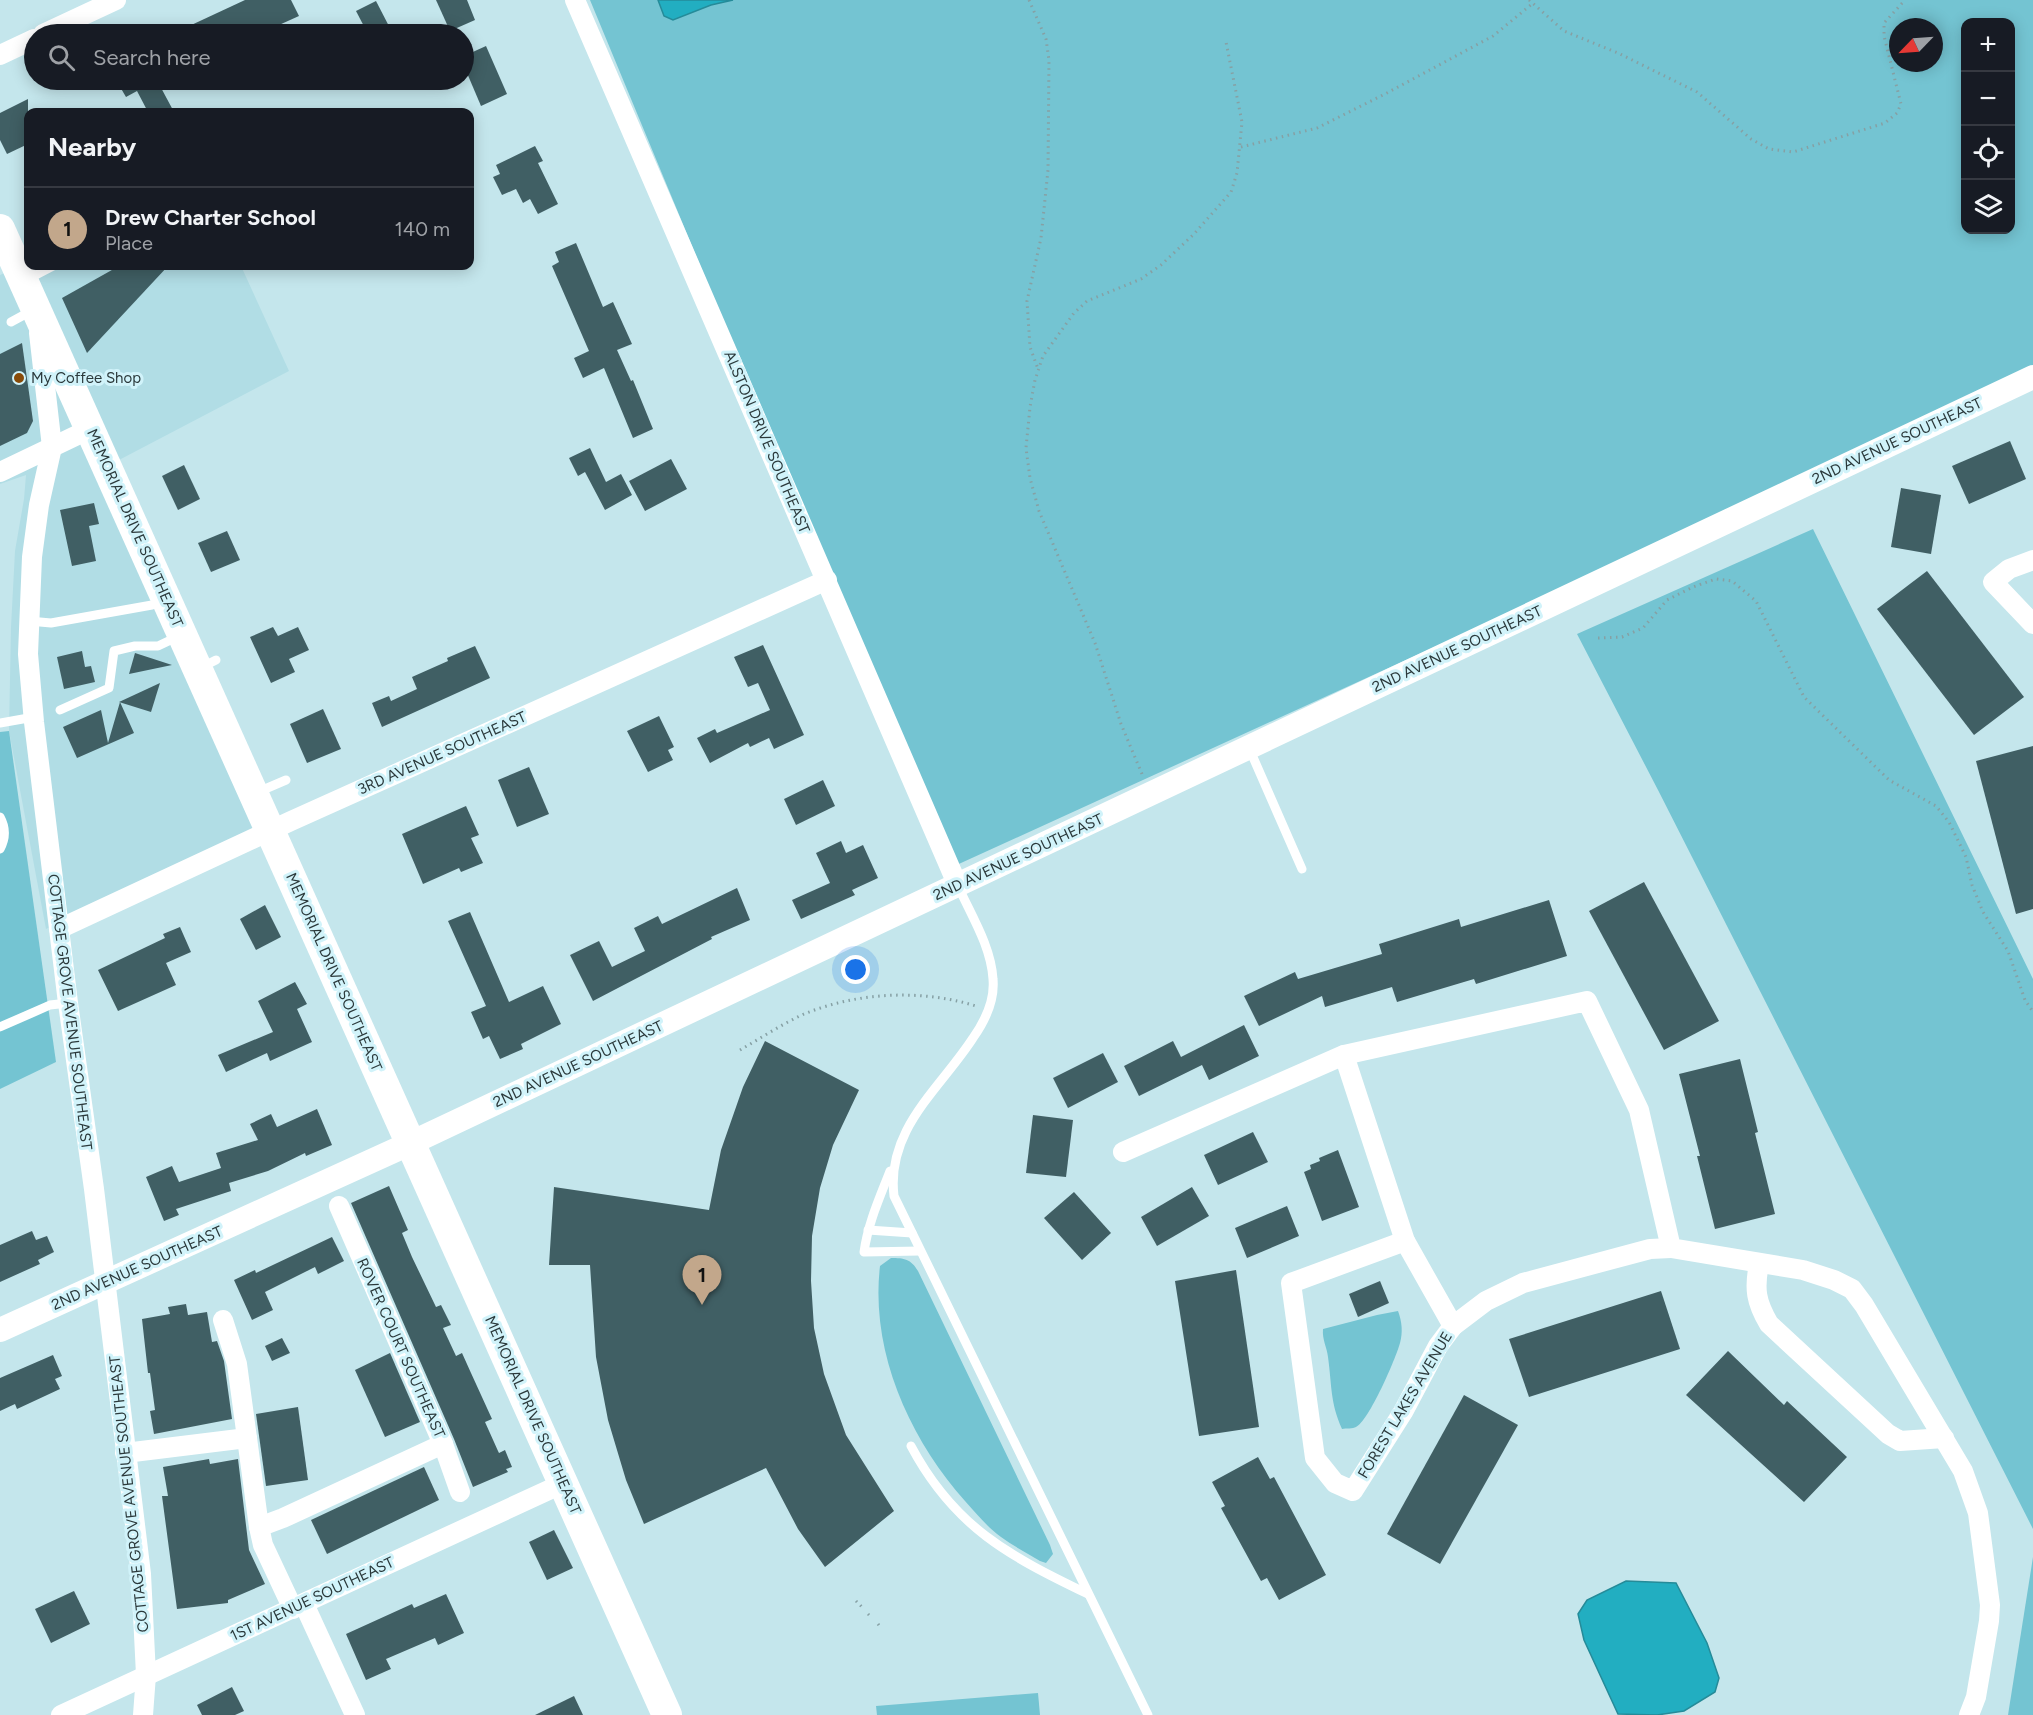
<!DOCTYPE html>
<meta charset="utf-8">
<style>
body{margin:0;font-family:Figtree,sans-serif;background:#242831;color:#f1f3f6}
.controls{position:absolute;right:18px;top:18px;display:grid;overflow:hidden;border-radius:12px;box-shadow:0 3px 15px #0003}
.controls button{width:54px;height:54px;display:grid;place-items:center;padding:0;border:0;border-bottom:2px solid #363941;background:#171b24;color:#f1f3f6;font:30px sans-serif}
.compass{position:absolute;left:1889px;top:18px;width:54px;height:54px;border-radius:50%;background:#171b24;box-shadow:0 3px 15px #0003;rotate:245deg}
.you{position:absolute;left:856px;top:970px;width:21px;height:21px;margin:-15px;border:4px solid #fff;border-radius:50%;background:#1a73e8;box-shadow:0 0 0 9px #1a73e833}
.badge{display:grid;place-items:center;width:39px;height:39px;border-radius:50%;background:#c2a78b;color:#111;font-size:20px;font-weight:700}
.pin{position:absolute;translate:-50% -50px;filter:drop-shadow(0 2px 3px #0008)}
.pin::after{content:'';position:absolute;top:32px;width:21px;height:18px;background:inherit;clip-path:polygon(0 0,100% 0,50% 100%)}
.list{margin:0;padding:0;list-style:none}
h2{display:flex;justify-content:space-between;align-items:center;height:78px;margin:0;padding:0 24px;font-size:26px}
h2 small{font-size:20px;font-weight:400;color:#9ea1a6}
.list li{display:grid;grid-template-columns:39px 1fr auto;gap:18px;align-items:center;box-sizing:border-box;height:84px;padding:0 24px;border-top:2px solid #363941}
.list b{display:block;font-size:22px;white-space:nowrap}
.list p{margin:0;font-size:20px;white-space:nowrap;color:#9ea1a6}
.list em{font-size:20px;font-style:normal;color:#9ea1a6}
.icon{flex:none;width:33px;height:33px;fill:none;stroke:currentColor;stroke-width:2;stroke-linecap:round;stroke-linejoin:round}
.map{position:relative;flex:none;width:2033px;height:1715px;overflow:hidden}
.search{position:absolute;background:#171b24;box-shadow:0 3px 15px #0003;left:24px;top:24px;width:450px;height:66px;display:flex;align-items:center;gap:15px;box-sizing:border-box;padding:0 21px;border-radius:33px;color:#9ea1a6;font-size:22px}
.panel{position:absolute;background:#171b24;box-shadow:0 3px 15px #0003;left:24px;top:108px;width:450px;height:162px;border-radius:12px}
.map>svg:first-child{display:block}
.built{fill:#b1dde5}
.green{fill:#74c4d2;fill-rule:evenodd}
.water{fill:#22aec1;stroke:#258b99;stroke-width:1.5}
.building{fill:#405f64}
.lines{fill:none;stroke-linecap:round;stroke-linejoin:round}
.path{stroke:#86a0a4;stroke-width:3;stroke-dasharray:1.5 4.5;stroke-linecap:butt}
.service{stroke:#fff;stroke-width:9}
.minor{stroke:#fff;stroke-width:20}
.tertiary{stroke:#fff;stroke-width:24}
.primary{stroke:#fff;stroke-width:30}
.poi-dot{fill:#884b09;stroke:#d1f3fa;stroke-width:2}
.labels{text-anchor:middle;stroke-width:6;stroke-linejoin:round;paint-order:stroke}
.poi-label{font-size:15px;fill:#2b393b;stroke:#d1f3fa;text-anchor:start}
.street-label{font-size:15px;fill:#2b393b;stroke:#d1f3fa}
</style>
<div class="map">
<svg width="2033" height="1715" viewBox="0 0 2033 1715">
<rect width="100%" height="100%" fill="#c4e6ec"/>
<!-- built -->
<polygon class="built" points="28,262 28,266 241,266 289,371 98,471 259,831 46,929 9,731 11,627 15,551 24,499 26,475 0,484 0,275"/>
<!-- green -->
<g class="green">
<path d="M 590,0 L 2033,0 L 2033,374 L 950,868 ZM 1966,22 L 2010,22 L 2010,230 L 1966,230 ZM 1898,27 L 1934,27 L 1934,63 L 1898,63 Z"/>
<polygon points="1813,529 2033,979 2033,1529 1658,790 1577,634"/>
<polygon points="9,731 56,1062 0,1089 0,732"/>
<path d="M 891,1258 C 904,1258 911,1259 918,1271 L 1050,1545 L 1053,1554 L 1046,1563 L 1040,1561 C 1027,1553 1013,1546 1001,1537 C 987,1527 976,1513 965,1501 C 909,1438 870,1351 880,1266 Z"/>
<path d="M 1398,1311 C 1402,1322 1403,1332 1400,1343 C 1396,1358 1369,1421 1356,1427 C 1353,1429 1346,1428 1342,1429 C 1330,1402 1332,1386 1328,1357 C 1327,1347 1322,1340 1323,1329 L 1377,1315 Z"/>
<polygon points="2033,1557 2033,1715 2008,1715"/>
<polygon points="1038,1693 1040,1715 877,1715 876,1706"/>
</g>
<!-- water -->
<g class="water">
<polygon points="658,0 733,0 711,5 673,20 664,16"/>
<polygon points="1626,1581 1676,1583 1707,1643 1719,1678 1715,1692 1684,1711 1657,1715 1618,1714 1584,1640 1578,1614 1587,1600"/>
</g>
<!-- building -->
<g class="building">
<polygon points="245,0 291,0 299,16 259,34 172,34"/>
<polygon points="436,0 467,0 475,20 450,31"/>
<polygon points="376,1 393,34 368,34 356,11"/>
<polygon points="486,46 507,94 481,106 464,66 464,56"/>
<polygon points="116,80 160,80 150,85 151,87 159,84 174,112 148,112 137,91 126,97"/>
<polygon points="28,99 28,144 7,154 0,140 0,113"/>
<polygon points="535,146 543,161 538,163 558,204 538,214 530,199 523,203 516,189 502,195 493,177 500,174 496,165"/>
<polygon points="576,243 603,307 613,302 632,344 617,350 631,381 633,380 653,429 633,438 604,368 583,378 574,358 589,351 552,266 559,262 555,252"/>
<polygon points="119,266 168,266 87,353 62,298"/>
<polygon points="22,343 33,421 27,433 0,446 0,354"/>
<polygon points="2010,441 2026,479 1969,504 1952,466"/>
<polygon points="590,448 606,482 621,474 632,495 605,510 585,472 578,476 569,458"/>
<polygon points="671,459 687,489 645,511 629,481"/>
<polygon points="184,465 200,499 178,510 162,476"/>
<polygon points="1901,488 1941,495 1931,554 1891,547"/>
<polygon points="94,503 99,524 89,526 96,561 72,566 60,510"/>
<polygon points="227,531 240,560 211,572 198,543"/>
<polygon points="1927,571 2024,697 1974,735 1877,609"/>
<polygon points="273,627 278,636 298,627 309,650 289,659 295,672 271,683 250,637"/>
<polygon points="763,645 804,735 774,749 769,738 750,747 748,743 710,763 697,738 715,729 717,733 770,710 758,683 748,687 734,657"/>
<polygon points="475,646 490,678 382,727 372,703 389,696 391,701 417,689 412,677 448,661 447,658"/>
<polygon points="82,651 85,667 91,666 95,682 64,689 57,657"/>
<polygon points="135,653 172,665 129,674"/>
<polygon points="160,683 151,712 119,702"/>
<polygon points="120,702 134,733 77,758 63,727 101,710 108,743"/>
<polygon points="323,709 341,749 307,763 290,724"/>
<polygon points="659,716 674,747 668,750 673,760 648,772 627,731"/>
<polygon points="2033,746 2033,909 2016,914 1976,761"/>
<polygon points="529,767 549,814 517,827 498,780"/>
<polygon points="823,780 835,806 796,825 784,799"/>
<polygon points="466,806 479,835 471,838 483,863 461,872 459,868 423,884 402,834"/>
<polygon points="841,841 846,853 863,845 878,878 852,890 855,895 801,919 792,900 830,883 816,853"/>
<polygon points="1644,882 1719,1021 1664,1050 1589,911"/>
<polygon points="737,888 750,920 711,937 712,939 593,1001 570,955 599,941 612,967 645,951 634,928 658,916 662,924"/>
<polygon points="1549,900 1567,956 1476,984 1474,979 1397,1002 1392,987 1325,1007 1322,996 1259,1026 1244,996 1295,972 1298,979 1382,954 1379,944 1459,919 1461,927"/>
<polygon points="265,905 281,937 256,950 240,919"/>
<polygon points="470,912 509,1002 543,986 561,1024 521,1044 523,1049 500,1059 489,1036 483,1039 471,1012 486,1006 448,921"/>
<polygon points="180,927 191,952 166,963 176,985 118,1011 98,970 165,938 163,934"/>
<polygon points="295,982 307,1004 297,1009 312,1042 270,1061 267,1053 226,1072 218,1055 273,1032 258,1001"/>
<polygon points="1244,1025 1259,1056 1209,1080 1202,1065 1139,1096 1124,1066 1173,1041 1181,1057"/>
<polygon points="765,1041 859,1090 833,1145 820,1188 812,1236 811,1281 814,1328 824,1374 846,1435 894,1511 825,1567 798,1529 766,1468 644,1524 626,1480 608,1420 596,1357 590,1265 549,1265 554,1187 709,1210 721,1150 743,1087"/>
<polygon points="1103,1053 1118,1082 1068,1108 1053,1078"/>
<polygon points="1740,1059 1758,1132 1755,1133 1775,1214 1715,1229 1697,1156 1700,1156 1679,1074"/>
<polygon points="317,1109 332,1145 306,1156 305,1153 268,1171 229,1183 231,1191 176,1209 179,1215 164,1221 146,1177 172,1166 179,1182 221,1168 216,1153 258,1140 250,1124 271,1114 277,1127"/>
<polygon points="1033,1115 1073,1120 1066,1177 1026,1173"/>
<polygon points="1253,1132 1268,1162 1218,1185 1204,1155"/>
<polygon points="1338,1150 1359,1207 1322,1221 1304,1172 1311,1169 1310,1165 1320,1161 1319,1158"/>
<polygon points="389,1186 408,1230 402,1233 412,1257 436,1307 441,1305 451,1325 443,1328 456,1356 462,1353 471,1373 492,1419 485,1422 498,1451 499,1453 505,1450 512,1467 506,1469 508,1472 473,1487 454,1439 351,1203"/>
<polygon points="1192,1187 1209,1216 1157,1246 1141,1217"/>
<polygon points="1074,1192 1111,1233 1082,1260 1044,1218"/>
<polygon points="1287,1206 1299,1236 1247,1258 1235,1228"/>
<polygon points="32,1231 36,1240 47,1236 54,1252 38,1260 40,1264 0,1282 0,1245"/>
<polygon points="332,1237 344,1261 318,1274 315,1267 265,1292 273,1310 252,1320 234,1280 255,1270 256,1273"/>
<polygon points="1236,1270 1259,1427 1199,1436 1175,1281"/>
<polygon points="1380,1281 1389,1303 1358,1317 1349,1294"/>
<polygon points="1661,1291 1680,1349 1529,1397 1509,1339"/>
<polygon points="186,1304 188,1315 207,1312 212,1342 217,1341 224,1361 232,1419 154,1434 150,1411 155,1410 150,1373 148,1373 142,1319 170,1314 168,1307"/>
<polygon points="282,1338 290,1353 272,1361 265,1346"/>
<polygon points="1728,1351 1784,1405 1787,1401 1847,1457 1804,1502 1686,1395"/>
<polygon points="390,1353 420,1422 385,1437 355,1370"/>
<polygon points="53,1355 62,1376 55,1379 60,1389 17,1409 15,1404 0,1411 0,1378"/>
<polygon points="1464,1395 1518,1425 1440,1564 1387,1534"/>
<polygon points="298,1407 308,1480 266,1486 256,1414"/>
<polygon points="1258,1457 1270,1479 1274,1477 1326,1575 1279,1600 1267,1578 1261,1581 1221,1508 1225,1506 1212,1482"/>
<polygon points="209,1459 210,1464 238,1459 249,1550 265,1584 228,1600 228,1603 177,1609 162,1496 168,1496 163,1467"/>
<polygon points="424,1467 439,1500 327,1554 311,1520"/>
<polygon points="554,1530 573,1568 547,1580 529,1542"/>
<polygon points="74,1591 90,1624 51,1643 35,1609"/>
<polygon points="446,1594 464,1633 438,1645 435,1638 386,1659 391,1669 366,1680 346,1634 412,1604 414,1608"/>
<polygon points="232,1687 244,1711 235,1715 202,1715 197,1705"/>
<polygon points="574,1696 583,1715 535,1715"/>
</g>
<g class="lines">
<!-- path -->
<g class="path">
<polyline points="1029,0 1046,39 1049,60 1048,170 1041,238 1027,301 1030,347 1038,369"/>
<polyline points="1529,0 1564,31 1618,53 1697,92 1751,139 1769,149 1793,152 1885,123 1897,113 1901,104 1884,36 1884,23 1905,0"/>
<polyline points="1241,147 1317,128 1385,94 1493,36 1532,4"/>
<polyline points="1598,638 1622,637 1643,628 1667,600 1693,587 1716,579 1732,581 1756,601 1804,697 1889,780 1936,806 1949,822 1966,857 1972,885 1983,912 2008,951 2025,1000 2033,1012"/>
<polyline points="1142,774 1121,724 1095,643 1039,511 1030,478 1026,448 1030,407 1035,380 1043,356 1074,313 1087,301 1141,279 1161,265 1194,234 1231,192 1237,173 1242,122 1226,42"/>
<path d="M 740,1050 C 761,1038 782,1024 804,1014 C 858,992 921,989 976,1006"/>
<polyline points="856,1601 863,1608"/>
<polyline points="868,1614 872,1618"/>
<polyline points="878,1624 881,1628"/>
</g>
<!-- service -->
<g class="service">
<polyline points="28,279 53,266"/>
<polyline points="11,322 33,310"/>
<polyline points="29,621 51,623 152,605 162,600"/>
<polyline points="200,668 216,660"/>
<polyline points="60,710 109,688 114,651 135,646 158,646 177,637"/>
<polyline points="0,723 34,717"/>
<polyline points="1249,748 1302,869"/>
<polyline points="258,792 286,780"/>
<path d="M 0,817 C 6,828 6,838 0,849"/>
<path d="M 958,886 C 971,915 991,946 993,979 C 995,1001 985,1021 973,1038 C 940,1089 886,1129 894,1196 L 1148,1715"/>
<polyline points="0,1027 50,1005 68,1003"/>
<path d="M 890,1171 C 880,1197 868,1223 864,1252 L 920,1251"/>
<polyline points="868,1230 912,1233"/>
<path d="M 911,1446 C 954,1527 1009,1556 1088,1594"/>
</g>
<!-- minor -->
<g class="minor">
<polyline points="575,0 958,886"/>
<polyline points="43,34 116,0"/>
<polyline points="0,55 34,39"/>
<polyline points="39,333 52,447 39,505 32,557 28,654 34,722 68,1003 94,1189 141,1574 146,1675 143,1715"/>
<polyline points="0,472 90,429"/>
<polyline points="2033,560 2009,569 1993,582 2033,624"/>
<polyline points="59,929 291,821 827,580"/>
<polyline points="1344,1055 1405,1241 1453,1326 1486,1301 1523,1283 1650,1249 1671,1248"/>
<polyline points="1123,1152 1344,1055 1587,1001 1639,1110 1671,1248 1803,1270 1834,1280 1852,1289 1864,1305 1963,1471 1978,1513 1990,1605 1989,1621 1976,1697 1969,1715"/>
<polyline points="339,1206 443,1444 460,1492"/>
<polyline points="1405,1241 1291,1283 1315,1458 1335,1483 1353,1491 1403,1412 1438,1346 1453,1326"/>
<path d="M 1759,1264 C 1754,1289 1756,1302 1769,1324 L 1888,1434 L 1900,1441 L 1944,1438"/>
<polyline points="223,1320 237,1364 259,1527 263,1545 293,1609"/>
<polyline points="125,1453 247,1438"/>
<polyline points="259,1527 283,1518 443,1444"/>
<polyline points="304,1604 355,1715"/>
<polyline points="61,1715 564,1483"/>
</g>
<!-- tertiary -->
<polyline class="tertiary" points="0,1330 411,1143 2033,377"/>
<!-- primary -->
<polyline class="primary" points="0,229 667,1715"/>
</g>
<!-- markers -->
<circle class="poi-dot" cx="19" cy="378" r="6"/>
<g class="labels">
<!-- poi labels -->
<g class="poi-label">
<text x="31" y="383">My Coffee Shop</text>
</g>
<!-- street labels -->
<g class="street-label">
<text transform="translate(1897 441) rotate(-25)" y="5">2ND AVENUE SOUTHEAST</text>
<text transform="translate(767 442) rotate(67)" y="5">ALSTON DRIVE SOUTHEAST</text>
<text transform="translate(135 528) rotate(66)" y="5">MEMORIAL DRIVE SOUTHEAST</text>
<text transform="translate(1457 649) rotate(-25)" y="5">2ND AVENUE SOUTHEAST</text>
<text transform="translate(442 753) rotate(-24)" y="5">3RD AVENUE SOUTHEAST</text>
<text transform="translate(1018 857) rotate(-25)" y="5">2ND AVENUE SOUTHEAST</text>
<text transform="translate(334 972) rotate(66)" y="5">MEMORIAL DRIVE SOUTHEAST</text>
<text transform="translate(70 1012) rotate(83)" y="5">COTTAGE GROVE AVENUE SOUTHEAST</text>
<text transform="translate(578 1064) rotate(-25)" y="5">2ND AVENUE SOUTHEAST</text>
<text transform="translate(137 1268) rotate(-24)" y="5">2ND AVENUE SOUTHEAST</text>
<text transform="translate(401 1348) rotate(66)" y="5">ROVER COURT SOUTHEAST</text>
<text transform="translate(1405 1405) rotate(-59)" y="5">FOREST LAKES AVENUE</text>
<text transform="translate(533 1415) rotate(66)" y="5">MEMORIAL DRIVE SOUTHEAST</text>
<text transform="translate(129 1494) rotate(-96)" y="5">COTTAGE GROVE AVENUE SOUTHEAST</text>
<text transform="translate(312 1599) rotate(-25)" y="5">1ST AVENUE SOUTHEAST</text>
</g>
</g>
</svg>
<div class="controls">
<button>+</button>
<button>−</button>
<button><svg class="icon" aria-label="locate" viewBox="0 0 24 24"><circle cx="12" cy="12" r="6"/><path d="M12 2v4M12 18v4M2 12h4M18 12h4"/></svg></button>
<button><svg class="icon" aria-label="layers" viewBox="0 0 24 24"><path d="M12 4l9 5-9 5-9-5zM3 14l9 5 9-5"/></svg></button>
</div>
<svg class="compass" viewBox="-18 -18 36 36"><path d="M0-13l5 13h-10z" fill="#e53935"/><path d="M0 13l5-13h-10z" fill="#9ea1a6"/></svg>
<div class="you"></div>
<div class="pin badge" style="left:702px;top:1305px">1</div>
<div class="search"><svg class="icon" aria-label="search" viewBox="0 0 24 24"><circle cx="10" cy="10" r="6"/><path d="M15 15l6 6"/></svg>Search here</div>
<section class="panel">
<h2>Nearby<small></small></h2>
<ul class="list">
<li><span class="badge">1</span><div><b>Drew Charter School</b><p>Place</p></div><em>140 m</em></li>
</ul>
</section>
</div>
